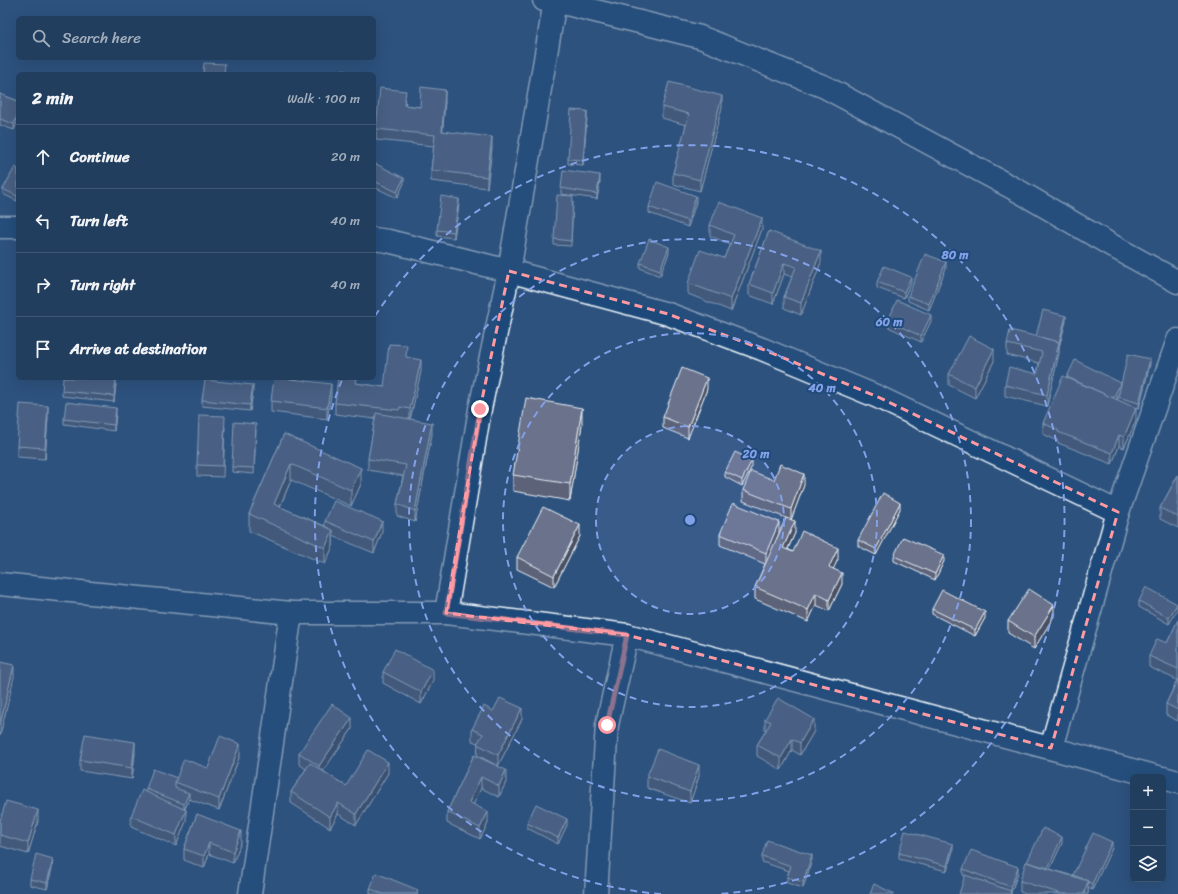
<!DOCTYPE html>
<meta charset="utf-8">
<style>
body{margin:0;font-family:Sriracha,sans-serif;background:#2a4564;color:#f1f3f6}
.controls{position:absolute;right:12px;bottom:12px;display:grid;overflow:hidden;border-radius:6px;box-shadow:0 4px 16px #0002}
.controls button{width:36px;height:36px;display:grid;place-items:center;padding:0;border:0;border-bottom:1px solid #3f5773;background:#223e5e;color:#f1f3f6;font:20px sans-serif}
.stop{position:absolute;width:12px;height:12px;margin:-9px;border:3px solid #ff9aa2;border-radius:50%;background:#fff}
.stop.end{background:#ff9aa2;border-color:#fff;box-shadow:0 1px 4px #0008}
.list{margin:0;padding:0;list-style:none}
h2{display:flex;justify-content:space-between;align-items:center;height:52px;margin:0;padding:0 16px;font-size:17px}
h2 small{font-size:13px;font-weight:400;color:#a2aebc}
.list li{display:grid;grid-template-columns:26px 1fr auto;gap:12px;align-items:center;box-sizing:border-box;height:64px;padding:0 16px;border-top:1px solid #3f5773}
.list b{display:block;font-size:15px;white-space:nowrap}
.list em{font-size:13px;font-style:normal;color:#a2aebc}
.icon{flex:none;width:22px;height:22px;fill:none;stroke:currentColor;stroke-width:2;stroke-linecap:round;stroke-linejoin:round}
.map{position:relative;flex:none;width:1178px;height:894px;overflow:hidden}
.search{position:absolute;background:#223e5e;box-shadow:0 4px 16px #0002;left:16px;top:16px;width:360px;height:44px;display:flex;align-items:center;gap:10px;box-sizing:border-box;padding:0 14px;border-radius:6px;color:#a2aebc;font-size:15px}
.panel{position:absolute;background:#223e5e;box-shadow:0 4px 16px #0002;left:16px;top:72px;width:360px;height:308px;border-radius:6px}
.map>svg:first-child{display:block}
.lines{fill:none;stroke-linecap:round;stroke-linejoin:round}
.street-casing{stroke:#e8f1f8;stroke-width:25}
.street{stroke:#1f4a7a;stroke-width:22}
.wall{fill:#5b6278;stroke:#e8f1f8;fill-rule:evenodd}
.shaded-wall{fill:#4a5062;stroke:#e8f1f8}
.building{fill:#6a728c;stroke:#e8f1f8}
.route{stroke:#ff9aa2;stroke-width:5}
.marked{fill:none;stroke:#ff9aa2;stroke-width:3;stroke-dasharray:8 5;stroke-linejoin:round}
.ring{fill:none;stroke:#82a0e8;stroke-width:2;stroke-dasharray:7 5}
.centre{fill:#82a0e8;stroke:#1f4a7a;stroke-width:2}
.ring-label{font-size:12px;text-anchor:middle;font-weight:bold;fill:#82a0e8;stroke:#1f4a7a;stroke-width:4;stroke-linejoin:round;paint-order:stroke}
</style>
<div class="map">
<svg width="1178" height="894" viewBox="0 0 1178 894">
<rect width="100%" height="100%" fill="#2e527e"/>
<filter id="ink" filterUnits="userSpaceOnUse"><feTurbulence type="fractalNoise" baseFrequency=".025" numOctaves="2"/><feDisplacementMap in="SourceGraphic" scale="8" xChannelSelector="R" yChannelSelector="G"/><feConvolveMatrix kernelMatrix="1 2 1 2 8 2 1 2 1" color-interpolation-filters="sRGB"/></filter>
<g filter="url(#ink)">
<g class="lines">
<defs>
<g id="street">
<polyline points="544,0 555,1 700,37 825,87 1022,193 1118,249 1178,282"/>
<polyline points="0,227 18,227"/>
<polyline points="374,239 388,241 509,271 668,314 762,349 878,397 1118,512"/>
<polyline points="0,584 291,613 446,613 627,635 1158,777"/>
<polyline points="446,613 480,409 509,271 555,1"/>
<polyline points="1051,748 1118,512 1178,340"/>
<polyline points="1163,778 1178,782"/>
<polyline points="250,894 291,613"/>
<polyline points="596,894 607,725 627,635"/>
</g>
</defs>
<!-- street casing -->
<use href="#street" class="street-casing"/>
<!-- street -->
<use href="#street" class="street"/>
</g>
<!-- wall -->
<g class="wall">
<polygon points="0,94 18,101 18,119 14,130 0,125"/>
<polygon points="445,101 442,131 492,148 487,188 431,181 431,170 434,146 376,140 376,129 406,102 405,105 420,107"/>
<polygon points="662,107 722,107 700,191 673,184 673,173 686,125 662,118"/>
<polygon points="587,117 583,165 568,164 568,159"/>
<polygon points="374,163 404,183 397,198 374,187"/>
<polygon points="18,169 18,199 17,201 3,194 3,189"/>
<polygon points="600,181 597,199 561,194 561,188"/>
<polygon points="573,202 571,246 554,245 554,239"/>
<polygon points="696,202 688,227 649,213 649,207"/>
<polygon points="459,204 454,238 437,236 437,230"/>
<polygon points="710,225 762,229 731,311 688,294 688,283 724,258 730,244 710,236"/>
<polygon points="769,231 821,262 801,315 784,308 784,297 792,277 784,274 773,304 749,295 749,284"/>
<polygon points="669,253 660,276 640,268 640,263"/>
<polygon points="946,268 929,310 908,301 908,296"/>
<polygon points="877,282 911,282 904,298 877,288"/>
<polygon points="888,321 931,321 921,342 888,327"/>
<polygon points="1066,321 1059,347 1059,353 1047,406 1005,396 1005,385 1037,374 1039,363 1007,355 1007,344 1036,336"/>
<polygon points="407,357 421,371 410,419 432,434 415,522 397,516 397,504 403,476 368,470 368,459 375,419 335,414 335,403 338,378 357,378 356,383 384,387"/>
<polygon points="994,361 975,398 949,385 949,374"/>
<path d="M 1150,364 L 1139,408 L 1133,407 L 1136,420 L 1124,448 L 1119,446 L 1112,464 L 1058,443 L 1058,441 L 1043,434 L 1043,423 L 1067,378 L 1067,377 L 1121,386 ZM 1120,390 L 1118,397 L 1118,400 L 1115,399 Z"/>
<polygon points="116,384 114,402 62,396 62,391"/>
<polygon points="707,389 688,438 663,428 663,417"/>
<polygon points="253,391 250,411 202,406 202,400"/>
<polygon points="331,396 327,419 271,412 271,401"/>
<polygon points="116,414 114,431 64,424 64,419"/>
<polygon points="48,417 45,459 17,457 17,446"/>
<polygon points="582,424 570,501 513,491 513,475"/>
<polygon points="225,427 223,477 197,476 197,465"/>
<polygon points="256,430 254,474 232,472 232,467"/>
<polygon points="284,434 361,484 351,506 291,480 280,507 325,526 325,521 382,532 374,553 333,536 333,546 325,564 249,531 249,514"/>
<polygon points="752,466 742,486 725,477 725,472"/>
<polygon points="1178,475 1178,528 1160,519 1160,508"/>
<polygon points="774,480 804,485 791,520 795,533 788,549 793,552 838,559 833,569 842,584 829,611 816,605 808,622 755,599 755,587 765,564 720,545 720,534 779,533 786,518 743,501 743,490"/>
<polygon points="900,509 876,555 858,546 858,540"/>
<polygon points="580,536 554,587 517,569 517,557"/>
<polygon points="894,556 944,561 935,580 894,561"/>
<polygon points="1139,601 1177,610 1169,624 1139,607"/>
<polygon points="932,609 985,618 975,636 932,614"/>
<polygon points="1054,616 1034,649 1008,633 1008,621"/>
<polygon points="1178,620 1178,721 1166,715 1166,704 1177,680 1149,667 1149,656 1167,643"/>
<polygon points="383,672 433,681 421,704 383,683"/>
<polygon points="493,711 522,719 498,766 477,755 478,743 472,741 472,729"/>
<polygon points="765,719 814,731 800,755 792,750 781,770 757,756 757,745 766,730 765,730"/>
<polygon points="352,729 323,771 346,786 388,773 356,825 338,814 330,828 291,803 291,792 306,769 299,764 299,753"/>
<polygon points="135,753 132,779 80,771 80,760"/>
<polygon points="240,755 219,810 189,799 185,809 186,821 176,846 131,827 131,816 146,792 146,789 177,778 208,768"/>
<polygon points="474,755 506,782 499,797 481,788 473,804 488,823 480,839 447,823 447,812"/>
<polygon points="647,776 699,776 690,803 647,788"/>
<polygon points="197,814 241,842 233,863 209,854 204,868 184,860 184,849"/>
<polygon points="0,821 38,821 28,854 0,846"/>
<polygon points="527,823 567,825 558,844 527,828"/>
<polygon points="1062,843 1050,869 1073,876 1073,875 1112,848 1092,890 1088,888 1088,894 1026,894 1020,892 1020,881 1027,862"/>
<polygon points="953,850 947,871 899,859 899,853"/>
<polygon points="762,856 812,860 803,888 787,883 787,877 789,871 762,862"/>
<polygon points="53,864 47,889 30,885 30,879"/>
<polygon points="963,869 1018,873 1011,892 1011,894 963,875"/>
<polygon points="370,889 418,894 370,894"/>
</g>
<!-- shaded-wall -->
<g class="shaded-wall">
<polygon points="445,90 445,101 442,142 442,131"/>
<polygon points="722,96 722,107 700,191 700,180"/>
<polygon points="587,111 587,117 583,165 583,160"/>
<polygon points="18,113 18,119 14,130 14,124"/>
<polygon points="492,137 492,148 487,188 487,177"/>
<polygon points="600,175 600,181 597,199 597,194"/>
<polygon points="404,178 404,183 397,198 397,192"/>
<polygon points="18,193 18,199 17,201 17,196"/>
<polygon points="696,196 696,202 688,227 688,221"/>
<polygon points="459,199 459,204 454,238 454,232"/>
<polygon points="762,218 762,229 731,311 731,299"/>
<polygon points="669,247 669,253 660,276 660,270"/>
<polygon points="821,251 821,262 801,315 801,303"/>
<polygon points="946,262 946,268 929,310 929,304"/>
<polygon points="784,263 784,274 773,304 773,293"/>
<polygon points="911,277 911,282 904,298 904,292"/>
<polygon points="931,315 931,321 921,342 921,336"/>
<polygon points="1066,316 1066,321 1059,347 1059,353 1047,406 1047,395"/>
<polygon points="994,349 994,361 975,398 975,387"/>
<polygon points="1150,359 1150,364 1139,408 1139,403"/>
<polygon points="421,360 421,371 410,420 410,409"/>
<polygon points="116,378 116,384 114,402 114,396"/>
<polygon points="707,378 707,389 688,438 688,427"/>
<polygon points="1121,383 1121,388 1113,405 1113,399"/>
<polygon points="331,384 331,396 327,419 327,408"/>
<polygon points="253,385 253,391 250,411 250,405"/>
<polygon points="48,406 48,417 45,459 45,448"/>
<polygon points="116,408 116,414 114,431 114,425"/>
<polygon points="582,408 582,424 570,501 570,484"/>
<polygon points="1136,408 1136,420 1124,448 1124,437"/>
<polygon points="432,423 432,434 415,522 415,511"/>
<polygon points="1119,435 1119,446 1112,464 1112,453"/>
<polygon points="752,460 752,466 742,486 742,480"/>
<polygon points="291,464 291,480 274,520 274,504"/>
<polygon points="361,468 361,484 351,506 351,490"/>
<polygon points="804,474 804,485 791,520 791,509"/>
<polygon points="900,503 900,509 876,555 876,549"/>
<polygon points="382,521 382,532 374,553 374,542"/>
<polygon points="795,521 795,533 783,559 783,548"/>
<polygon points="779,522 779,533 766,564 766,553"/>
<polygon points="580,525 580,536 554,587 554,576"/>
<polygon points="333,530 333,546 325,564 325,548"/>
<polygon points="838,548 838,559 829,578 829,567"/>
<polygon points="944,555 944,561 935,580 935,574"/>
<polygon points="842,573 842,584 829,611 829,600"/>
<polygon points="816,593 816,605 808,622 808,610"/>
<polygon points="1177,604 1177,610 1169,624 1169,618"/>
<polygon points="1054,605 1054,616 1034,649 1034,637"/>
<polygon points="985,612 985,618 975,636 975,630"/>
<polygon points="14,665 14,677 0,736 0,725"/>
<polygon points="433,670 433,681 421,704 421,692"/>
<polygon points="522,708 522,719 498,766 498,755"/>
<polygon points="352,718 352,729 319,777 319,766"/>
<polygon points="814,719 814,731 800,755 800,743"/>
<polygon points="792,739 792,750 781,770 781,758"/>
<polygon points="135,742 135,753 132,779 132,768"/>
<polygon points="240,744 240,755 219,810 219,799"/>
<polygon points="388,762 388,773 356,825 356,814"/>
<polygon points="699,765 699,776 690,803 690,792"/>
<polygon points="506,770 506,782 499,797 499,786"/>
<polygon points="481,777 481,788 469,814 469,802"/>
<polygon points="189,793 189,799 184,810 184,804"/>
<polygon points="338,803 338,814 330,828 330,817"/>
<polygon points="38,810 38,821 28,854 28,843"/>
<polygon points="186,810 186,821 176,846 176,835"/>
<polygon points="488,812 488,823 480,839 480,828"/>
<polygon points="567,819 567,825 558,844 558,838"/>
<polygon points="241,831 241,842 233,863 233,852"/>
<polygon points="1062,837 1062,843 1046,877 1046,871"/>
<polygon points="1112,842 1112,848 1092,890 1092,884"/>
<polygon points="209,843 209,854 204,868 204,856"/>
<polygon points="953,844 953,850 947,871 947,866"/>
<polygon points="812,855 812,860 803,888 803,882"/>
<polygon points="53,859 53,864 47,889 47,883"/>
<polygon points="1018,867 1018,873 1011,892 1011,894 1010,894 1011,891 1011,887"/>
<polygon points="1088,881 1088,894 1084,894"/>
</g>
<!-- building -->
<g class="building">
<polygon points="204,63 225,64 224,74 203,74"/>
<polygon points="342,70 355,74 341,74"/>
<polygon points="669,82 722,96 700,180 673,173 689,114 662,107"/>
<polygon points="421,87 445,90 442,131 492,137 487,177 431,170 435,135 376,129 380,88 406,91 404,105 420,107"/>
<polygon points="0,94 18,101 18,113 14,124 0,119"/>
<polygon points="571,110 587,111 583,160 568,159"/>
<polygon points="374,163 404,178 397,192 374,181"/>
<polygon points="15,167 18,169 18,193 17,196 3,189"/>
<polygon points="563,170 600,175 597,194 561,188"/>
<polygon points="657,182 696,196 688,221 649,207"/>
<polygon points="557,195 573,196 571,241 554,239"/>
<polygon points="441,196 459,199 454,232 437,230"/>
<polygon points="719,202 762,218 731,299 688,283 700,250 724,258 734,235 710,225"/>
<polygon points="769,231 821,251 801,303 784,297 796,267 784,263 773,293 749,284"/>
<polygon points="649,239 669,247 660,270 640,263"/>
<polygon points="925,254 946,262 929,304 908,296"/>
<polygon points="884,266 911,277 904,292 877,282"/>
<polygon points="897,300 931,315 921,336 888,321"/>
<polygon points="1043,310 1066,316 1059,342 1036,336"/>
<polygon points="1010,330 1059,342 1047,395 1005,385 1009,367 1037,374 1042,352 1007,344"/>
<polygon points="969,336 994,349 975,387 949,374"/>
<polygon points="389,344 407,345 406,357 421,360 410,409 400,407 399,410 335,403 338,378 356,378 355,383 384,387"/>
<polygon points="1128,354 1150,359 1139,403 1118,397"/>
<polygon points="1075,360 1121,383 1113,398 1067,377"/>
<polygon points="682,368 707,378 688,427 663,417"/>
<polygon points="1063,376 1136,408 1124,437 1119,435 1112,453 1058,432 1058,430 1043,423"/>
<polygon points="63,378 116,378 114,396 62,391"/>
<polygon points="274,378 282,378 331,384 327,408 271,401"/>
<polygon points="205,380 253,385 250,405 202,400"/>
<polygon points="526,398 582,408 570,484 513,475"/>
<polygon points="66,402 116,408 114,425 64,419"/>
<polygon points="20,404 48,406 45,448 17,446"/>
<polygon points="376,413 432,423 415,511 397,504 406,465 368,459"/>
<polygon points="199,415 225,416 223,466 197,465"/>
<polygon points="234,422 256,424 254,468 232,467"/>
<polygon points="284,434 361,468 351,490 291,464 274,504 333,530 325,548 249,514"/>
<polygon points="735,452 752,460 742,480 725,472"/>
<polygon points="780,464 804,474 791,509 743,490 751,471 774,480"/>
<polygon points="1178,475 1178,517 1160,508"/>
<polygon points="883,493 900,503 876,549 858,540"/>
<polygon points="334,501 382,521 374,542 325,521"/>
<polygon points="733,503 779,522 766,553 720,534"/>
<polygon points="543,507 580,525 554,576 517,557"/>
<polygon points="786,518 795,521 783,548 793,552 802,531 838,548 829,567 842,573 829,600 816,593 808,610 755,587"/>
<polygon points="903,537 944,555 935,574 894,556"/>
<polygon points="1146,587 1177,604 1169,618 1139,601"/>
<polygon points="1029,589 1054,605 1034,637 1008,621"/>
<polygon points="942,590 985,612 975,630 932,609"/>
<polygon points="1178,620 1178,669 1149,656 1157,639 1167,643"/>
<polygon points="395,649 433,670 421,692 383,672"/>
<polygon points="0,662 14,665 0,725"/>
<polygon points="1178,679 1178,710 1166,704"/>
<polygon points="500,698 522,708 498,755 477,744 483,734 472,729 484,706 493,711"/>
<polygon points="778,698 814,719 800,743 792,739 781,758 757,745 771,722 765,719"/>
<polygon points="332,704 352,718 319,766 299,753"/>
<polygon points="85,734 135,742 132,768 80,760"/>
<polygon points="220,736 240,744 219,799 175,782 184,759 208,768"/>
<polygon points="658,749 699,765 690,792 647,776"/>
<polygon points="368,750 388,762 356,814 338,803 330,817 291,792 310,763 346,786"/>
<polygon points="474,755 506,770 499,786 481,777 469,802 488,812 480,828 447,812"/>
<polygon points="153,769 177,778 175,782 175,788 189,793 184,804 146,789"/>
<polygon points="142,790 186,810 176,835 131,816"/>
<polygon points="6,801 38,810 28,843 0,835 0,821"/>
<polygon points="536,804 567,819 558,838 527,823"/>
<polygon points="197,814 241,831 233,852 209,843 204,856 184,849"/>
<polygon points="1043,828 1062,837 1048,868 1027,862"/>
<polygon points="905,831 953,844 947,866 899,853"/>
<polygon points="1093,833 1112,842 1092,884 1088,882 1088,881 1073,875"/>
<polygon points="767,840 812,855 803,882 787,877 791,866 762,856"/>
<polygon points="971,850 1018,867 1011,887 963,869"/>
<polygon points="36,854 53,859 47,883 30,879"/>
<polygon points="1026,862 1088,881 1084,894 1062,894 1020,881"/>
<polygon points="376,873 418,890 417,894 383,894 370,889"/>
<polygon points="965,875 1011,891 1010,894 959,894"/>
<polygon points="874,884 895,894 870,894"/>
</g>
</g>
<g class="lines" filter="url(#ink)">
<!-- route -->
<polyline class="route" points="480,409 446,613 627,635 607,725"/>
</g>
<!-- marked area -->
<path d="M0 0H1178V894H0ZM 509,271 L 668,314 L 762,349 L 878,397 L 1118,512 L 1051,748 L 627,635 L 446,613 L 480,409 Z" fill="#2e527e" fill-opacity=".55" fill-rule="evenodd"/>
<path class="marked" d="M 509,271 L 668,314 L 762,349 L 878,397 L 1118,512 L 1051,748 L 627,635 L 446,613 L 480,409 Z"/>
<!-- distance rings -->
<circle cx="690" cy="520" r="94" fill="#82a0e8" fill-opacity=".12"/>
<g class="ring">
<circle cx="690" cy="520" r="94"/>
<circle cx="690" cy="520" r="187"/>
<circle cx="690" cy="520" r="281"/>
<path d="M661 894A375 375 0 0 1 342 380M375 316A375 375 0 1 1 719 894"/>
</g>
<circle cx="690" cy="520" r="6" class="centre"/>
<g class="ring-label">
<text x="955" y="259">80 m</text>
<text x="889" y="326">60 m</text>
<text x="822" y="392">40 m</text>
<text x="756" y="458">20 m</text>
</g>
</svg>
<div class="controls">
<button>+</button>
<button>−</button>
<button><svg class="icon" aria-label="layers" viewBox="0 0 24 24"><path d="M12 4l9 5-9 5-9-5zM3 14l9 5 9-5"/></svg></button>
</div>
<div class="stop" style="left:607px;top:725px"></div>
<div class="stop end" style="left:480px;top:409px"></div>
<div class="search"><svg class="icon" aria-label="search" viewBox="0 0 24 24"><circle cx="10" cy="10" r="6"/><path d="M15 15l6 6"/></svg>Search here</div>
<section class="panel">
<h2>2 min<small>Walk · 100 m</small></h2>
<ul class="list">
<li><svg class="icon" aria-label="ahead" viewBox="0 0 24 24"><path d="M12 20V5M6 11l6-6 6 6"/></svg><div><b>Continue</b></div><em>20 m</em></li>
<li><svg class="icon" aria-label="left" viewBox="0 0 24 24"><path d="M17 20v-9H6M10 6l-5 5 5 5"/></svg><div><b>Turn left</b></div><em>40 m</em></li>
<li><svg class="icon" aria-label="right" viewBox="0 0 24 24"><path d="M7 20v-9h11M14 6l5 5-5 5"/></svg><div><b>Turn right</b></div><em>40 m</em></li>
<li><svg class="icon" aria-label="arrive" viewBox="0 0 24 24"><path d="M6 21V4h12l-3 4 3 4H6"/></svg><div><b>Arrive at destination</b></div></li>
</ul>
</section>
</div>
